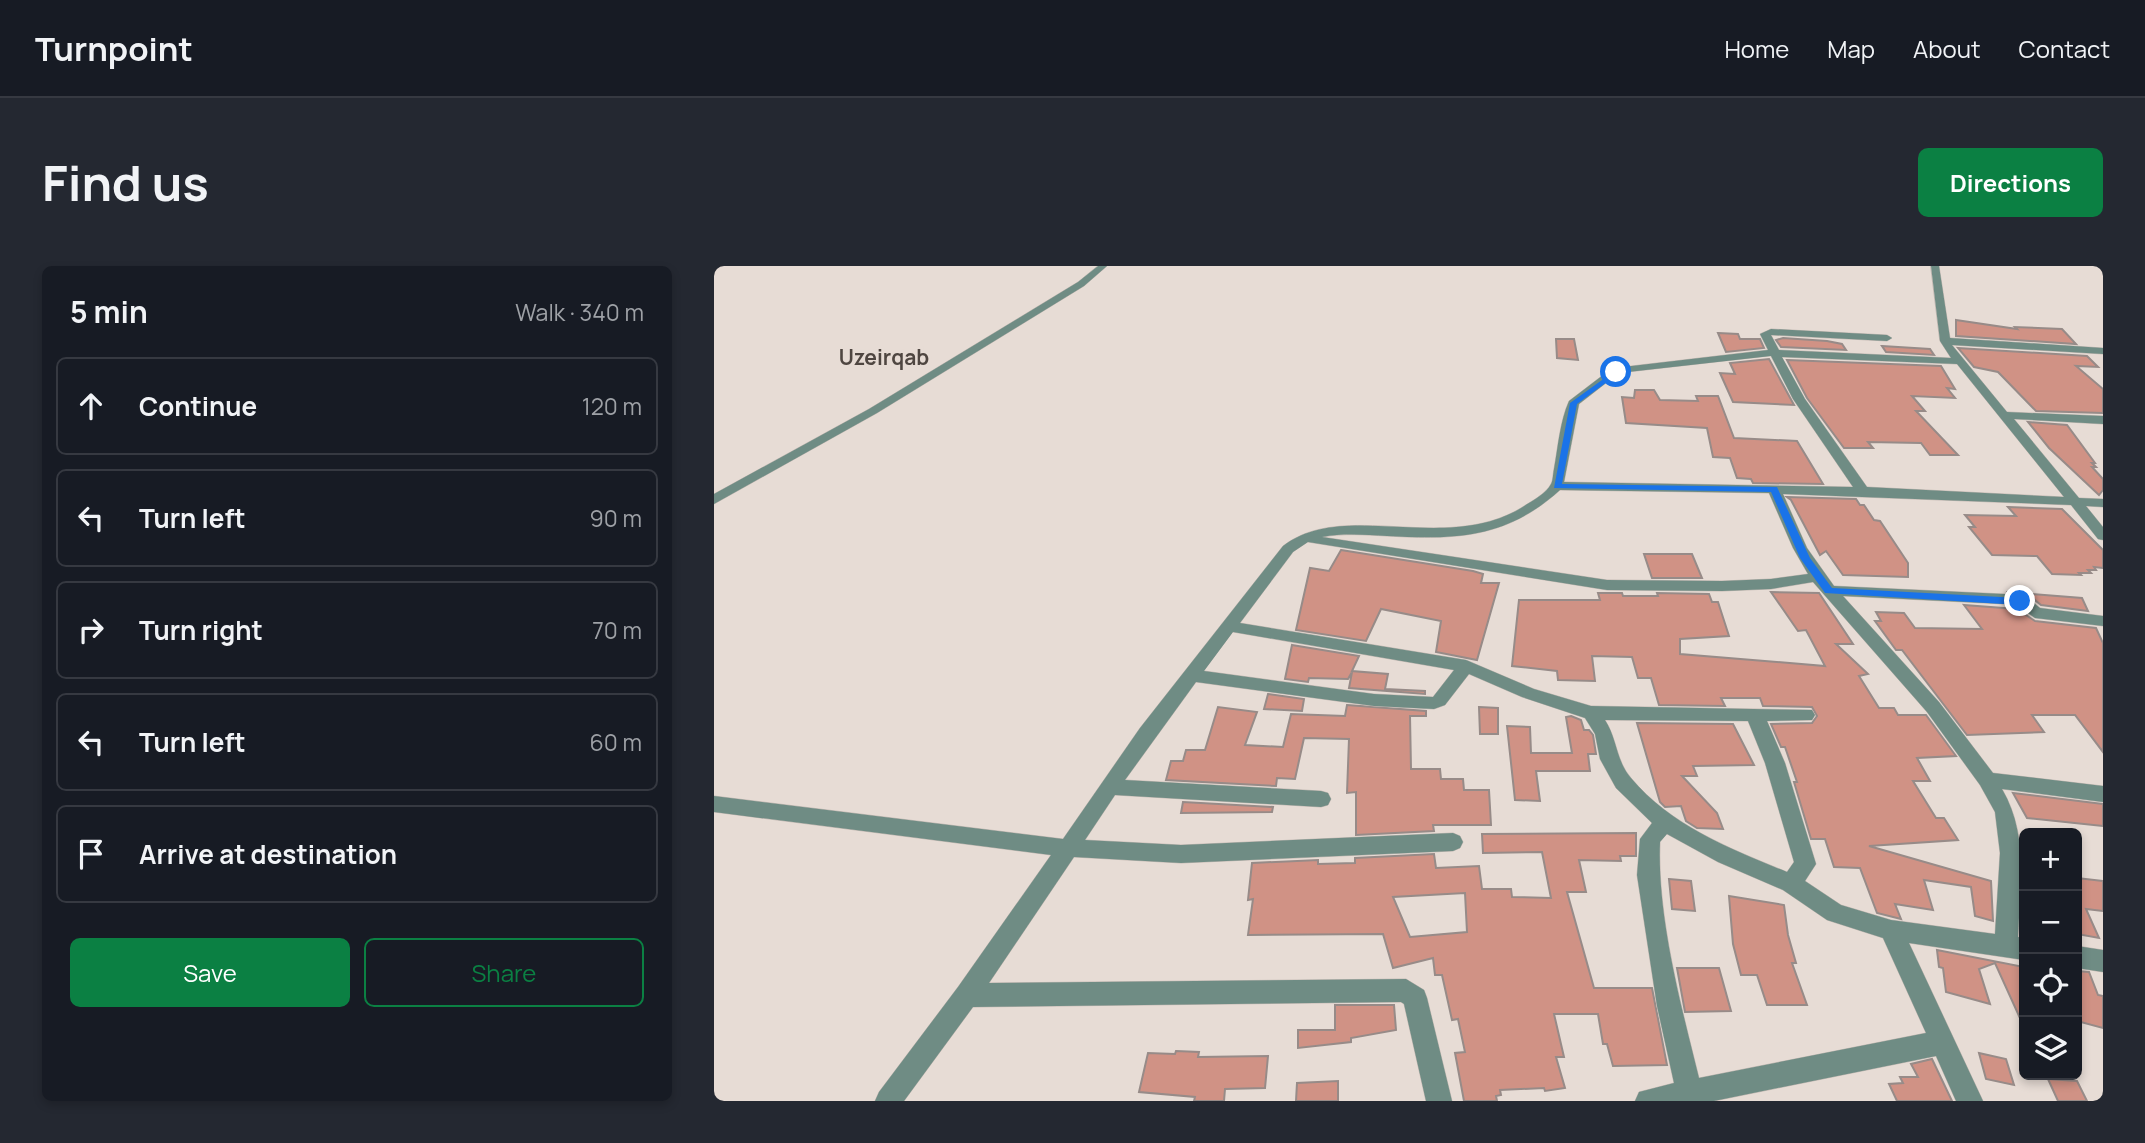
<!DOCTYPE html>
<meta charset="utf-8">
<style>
body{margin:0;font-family:Manrope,sans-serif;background:#242831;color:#f1f3f6}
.controls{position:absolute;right:21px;bottom:21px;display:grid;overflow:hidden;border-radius:10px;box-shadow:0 4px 10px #0003}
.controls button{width:63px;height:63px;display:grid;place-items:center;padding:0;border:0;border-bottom:2px solid #363941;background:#171b24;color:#f1f3f6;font:35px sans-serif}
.stop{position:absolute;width:21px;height:21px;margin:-16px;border:5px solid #1a73e8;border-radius:50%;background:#fff}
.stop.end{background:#1a73e8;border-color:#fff;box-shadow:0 2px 7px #0008}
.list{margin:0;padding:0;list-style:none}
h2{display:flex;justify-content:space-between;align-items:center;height:91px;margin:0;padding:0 28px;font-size:30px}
h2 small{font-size:23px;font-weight:400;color:#9ea1a6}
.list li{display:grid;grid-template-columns:46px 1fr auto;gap:21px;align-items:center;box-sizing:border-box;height:98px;margin:0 14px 14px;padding:0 14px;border:2px solid #363941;border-radius:10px}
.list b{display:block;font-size:26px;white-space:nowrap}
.list em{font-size:23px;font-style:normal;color:#9ea1a6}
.actions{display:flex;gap:14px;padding:21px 28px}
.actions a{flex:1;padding:16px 0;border:2px solid #0b8043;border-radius:10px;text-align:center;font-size:24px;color:#0b8043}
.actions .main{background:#0b8043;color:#fff}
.icon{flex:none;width:38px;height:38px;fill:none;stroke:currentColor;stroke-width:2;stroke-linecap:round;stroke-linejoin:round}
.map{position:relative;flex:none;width:1389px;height:835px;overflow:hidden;border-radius:10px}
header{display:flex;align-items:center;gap:42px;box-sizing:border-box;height:98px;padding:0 35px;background:#171b24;border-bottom:2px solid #363941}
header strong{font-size:33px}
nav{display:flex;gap:38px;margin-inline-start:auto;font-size:24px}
.intro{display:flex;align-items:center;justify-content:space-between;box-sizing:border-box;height:168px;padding:0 42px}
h1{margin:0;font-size:49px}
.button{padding:18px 32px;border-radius:10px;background:#0b8043;color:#fff;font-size:24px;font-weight:700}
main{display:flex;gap:42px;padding:0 42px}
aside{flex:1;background:#171b24;border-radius:10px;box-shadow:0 4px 10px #0003}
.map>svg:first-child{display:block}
.building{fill:#d09285;stroke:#978b88;stroke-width:2;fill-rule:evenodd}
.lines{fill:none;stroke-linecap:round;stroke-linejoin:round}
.minor-casing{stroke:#c3b9b3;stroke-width:1}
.minor{fill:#6f8c84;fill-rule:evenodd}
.route{fill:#1a73e8}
.labels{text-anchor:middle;stroke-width:7;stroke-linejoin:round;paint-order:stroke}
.far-quarter-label{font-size:21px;font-weight:bold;fill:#4f4641;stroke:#e7dcd5}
</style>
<header>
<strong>Turnpoint</strong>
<nav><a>Home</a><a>Map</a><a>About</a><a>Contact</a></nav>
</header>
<div class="intro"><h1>Find us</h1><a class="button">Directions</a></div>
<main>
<aside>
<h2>5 min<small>Walk · 340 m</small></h2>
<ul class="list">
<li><svg class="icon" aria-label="ahead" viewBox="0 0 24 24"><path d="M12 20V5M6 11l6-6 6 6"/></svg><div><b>Continue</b></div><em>120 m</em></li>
<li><svg class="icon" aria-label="left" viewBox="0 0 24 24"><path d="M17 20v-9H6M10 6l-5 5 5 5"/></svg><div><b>Turn left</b></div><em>90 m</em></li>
<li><svg class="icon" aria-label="right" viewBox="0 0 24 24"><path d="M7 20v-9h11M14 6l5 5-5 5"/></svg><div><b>Turn right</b></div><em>70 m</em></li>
<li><svg class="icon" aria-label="left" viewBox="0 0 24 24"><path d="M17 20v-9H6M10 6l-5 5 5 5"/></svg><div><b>Turn left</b></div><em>60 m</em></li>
<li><svg class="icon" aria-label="arrive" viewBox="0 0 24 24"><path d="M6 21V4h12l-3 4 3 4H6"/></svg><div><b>Arrive at destination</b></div></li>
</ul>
<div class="actions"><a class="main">Save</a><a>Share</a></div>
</aside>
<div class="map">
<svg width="1389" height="835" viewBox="0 0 1389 835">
<rect width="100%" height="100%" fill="#e7dcd5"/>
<!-- building -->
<g class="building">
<polygon points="1242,54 1303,63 1301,61 1348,63 1362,78 1242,70"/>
<polygon points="1004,67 1024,68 1026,73 1046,73 1050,82 1012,86"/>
<polygon points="1069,72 1113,75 1128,78 1132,84 1067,81 1062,74"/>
<polygon points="842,73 860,73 864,94 843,92"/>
<polygon points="1168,80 1216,83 1220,89 1172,86"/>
<polygon points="1244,82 1373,90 1384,101 1362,100 1389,123 1389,147 1322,145 1284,106 1260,101"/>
<polygon points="1055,93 1080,139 1019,136 1006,107 1021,108 1016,97"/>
<polygon points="1073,94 1227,100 1241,123 1233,122 1241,132 1198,130 1211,145 1202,145 1244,189 1216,189 1207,177 1154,176 1159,182 1130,182 1093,132"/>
<polygon points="921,124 940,124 946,134 984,135 982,130 1004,130 1020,172 1083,175 1109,218 1039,217 1037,213 1023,212 1016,192 999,191 993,162 912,157 908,131 920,132"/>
<polygon points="1314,156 1353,159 1381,197 1378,197 1382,201 1378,201 1389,213 1389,224 1385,229 1335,182"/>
<polygon points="1073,231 1142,233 1146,239 1150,239 1160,254 1166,255 1194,297 1194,311 1129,309 1112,285 1106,289 1077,234"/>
<polygon points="1294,241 1348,243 1389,284 1389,302 1380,301 1382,304 1374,304 1377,307 1365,307 1367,309 1338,308 1323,290 1278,289 1255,261 1261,261 1251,249 1302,250"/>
<polygon points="627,284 759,305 769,308 767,317 785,317 763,394 722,386 727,355 667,343 652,375 582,364 596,302 615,305"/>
<polygon points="930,288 978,288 988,312 938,312"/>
<polygon points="1057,326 1105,327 1139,378 1122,378 1154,408 1145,410 1165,442 1180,442 1184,449 1212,449 1242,490 1203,492 1216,515 1199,515 1222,552 1230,552 1244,574 1155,580 1277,615 1279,655 1261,650 1257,621 1210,614 1219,644 1181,638 1187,653 1163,647 1146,602 1120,601 1111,573 1097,573 1080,516 1083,516 1071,481 1067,481 1057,458 1098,457 1103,450 1098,441 1049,440 1046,432 1007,432 1011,440 945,439 937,412 924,412 918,391 878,390 881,415 844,414 843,405 798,400 805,334 886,334 884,327 908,327 909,330 944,330 943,327 995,328 998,336 1004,336 1015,370 966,373 966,388 1111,400 1092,364 1084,365"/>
<polygon points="1292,326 1368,332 1374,345 1327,339 1316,330"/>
<polygon points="1250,339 1303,343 1321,355 1382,362 1389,377 1389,486 1361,449 1318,449 1330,466 1253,469 1188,384 1182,384 1161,355 1167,355 1162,346 1190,347 1201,362 1268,363"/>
<polygon points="578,379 645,390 638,405 674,408 671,423 711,425 711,428 635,422 638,406 634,413 595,412 594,416 571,413"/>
<polygon points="554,428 590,433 588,445 550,443"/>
<polygon points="633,439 712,445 712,450 696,450 697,503 726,503 727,513 749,513 750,524 775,524 777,559 719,559 720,565 642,569 642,526 633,527 635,473 590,472 581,513 563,512 562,520 452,514 457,495 469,495 472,484 491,484 504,441 543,446 531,479 569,481 577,448 631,450"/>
<polygon points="765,441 784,442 784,468 766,468"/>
<polygon points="857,450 867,454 870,464 875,464 879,469 882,488 874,488 876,505 822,505 826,535 801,534 793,460 816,461 817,487 858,487 852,451"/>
<polygon points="923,457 1019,458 1040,499 979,500 983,510 968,510 1003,547 1009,563 983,562 972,555 967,540 951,541 946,536"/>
<polygon points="1299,527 1389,538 1389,560 1313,552"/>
<polygon points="469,536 559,541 558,546 467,547"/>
<path d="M 922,567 L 922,590 L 906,590 L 907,595 L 865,594 L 872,626 L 853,626 L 880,722 L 938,722 L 953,799 L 899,800 L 893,778 L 889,778 L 884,748 L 840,748 L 850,791 L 842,791 L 851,822 L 831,825 L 830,822 L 786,824 L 787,829 L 782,830 L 783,835 L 750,835 L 741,787 L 751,786 L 744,753 L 738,754 L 728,709 L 721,709 L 719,692 L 679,702 L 669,668 L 534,669 L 539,633 L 534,634 L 538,597 L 604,594 L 604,598 L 641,597 L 641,592 L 720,588 L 722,602 L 765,600 L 768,623 L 797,623 L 798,631 L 837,632 L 828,586 L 769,587 L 768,568 ZM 751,627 L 753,666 L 696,671 L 679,631 Z"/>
<polygon points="1363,612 1389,615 1389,645 1372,643 1385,672 1363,668"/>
<polygon points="955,613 977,615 981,645 958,643"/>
<polygon points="1015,630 1070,639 1074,669 1082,697 1078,697 1093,739 1053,739 1043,709 1027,709 1019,678"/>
<polygon points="1223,684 1310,701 1310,761 1281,697 1265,703 1276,738 1232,726 1229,702 1225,701"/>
<polygon points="963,702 1005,702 1017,745 971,746"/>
<polygon points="1363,705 1375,706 1384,729 1389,730 1389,762 1363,755"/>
<polygon points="621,739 680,739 682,764 637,772 637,776 584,782 584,764 621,764"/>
<polygon points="462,785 485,786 484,791 554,790 551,822 511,823 510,835 480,835 481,831 425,826 434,787 461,788"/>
<polygon points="1265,787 1292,793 1300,819 1272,813"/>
<polygon points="1218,793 1238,835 1183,835 1175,818 1189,817 1186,811 1204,811 1197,798"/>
<polygon points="1334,813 1363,815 1373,835 1344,835"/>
<polygon points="624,815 624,835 582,835 583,817"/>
</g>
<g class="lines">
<defs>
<g id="minor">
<polygon points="384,0 393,0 370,20 163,147 0,238 0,228 155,143 364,16"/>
<path d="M 1217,0 L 1225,0 L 1236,72 L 1389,82 L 1389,88 L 1238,79 L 1293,146 L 1389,150 L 1389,158 L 1300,153 L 1365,232 L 1389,233 L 1389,241 L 1372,240 L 1389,261 L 1389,274 L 1384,273 L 1357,239 L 1069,228 L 1093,282 L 1120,320 L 1290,328 L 1315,333 L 1326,342 L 1389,350 L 1389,360 L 1321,352 L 1304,340 L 1290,338 L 1129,330 L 1225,436 L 1279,507 L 1389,520 L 1389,536 L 1288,523 C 1315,569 1306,621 1304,671 L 1310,672 L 1310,694 L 1195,677 L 1269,835 L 1242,835 L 1222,790 L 1000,835 L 921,835 L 925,826 L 960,817 L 943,740 L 923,609 L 926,573 L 938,557 L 902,522 L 886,493 L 881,468 L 871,452 L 808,431 L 755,408 L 731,439 L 720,443 L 660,440 L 482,416 L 411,514 L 607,525 L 614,527 L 617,533 L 614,539 L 607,541 L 401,529 L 371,574 L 467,579 L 739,567 L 746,570 L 749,576 L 746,582 L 739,585 L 467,597 L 360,591 L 275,717 L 692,713 L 710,724 L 713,732 L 738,835 L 712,835 L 690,738 L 687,736 L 259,741 L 190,835 L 161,835 L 165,826 L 244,721 L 337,589 L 0,546 L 0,530 L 349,573 L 426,462 L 569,280 C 630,233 730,288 807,242 C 816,236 832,228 837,218 C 839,215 839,207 840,203 C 844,181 846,155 855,135 L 893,106 L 909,101 L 1054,84 L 1046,68 L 1057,63 L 1173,69 L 1178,72 L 1173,75 L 1057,69 L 1065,84 L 1237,92 L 1226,75 ZM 1057,90 L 1079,133 L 1139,221 L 850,216 L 865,138 L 901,110 L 914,106 ZM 1068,91 L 1243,98 L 1350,231 L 1153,221 L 1091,133 ZM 846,224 L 1055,227 L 1079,282 L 1094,308 L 1057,313 L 1008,315 L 893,314 L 608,271 C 630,267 651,269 673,270 C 743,274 793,272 846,224 ZM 594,276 L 893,324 L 1008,325 L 1057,323 L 1099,316 L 1213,446 L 1266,519 L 1281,546 L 1286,587 L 1281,668 L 1177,654 L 1127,639 L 1091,615 L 1102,598 L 1071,497 L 1053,455 L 1098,454 L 1101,449 L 1098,444 L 877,440 L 820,423 L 752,394 L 526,357 L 579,286 ZM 519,366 L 740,404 L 719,431 L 660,428 L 490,405 ZM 891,454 L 1034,455 L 1051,497 L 1080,596 L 1073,606 C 1017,583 957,560 917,512 C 902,495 903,472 891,454 ZM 953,568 L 1004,596 L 1069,624 L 1113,654 L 1169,672 L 1212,767 L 985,812 C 967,739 943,651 946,576 Z"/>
<polygon points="1363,680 1389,684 1389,706 1363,702"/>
</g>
</defs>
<!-- minor casing -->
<use href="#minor" class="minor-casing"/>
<!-- minor -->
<use href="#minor" class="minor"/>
</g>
<!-- route -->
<polygon class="route" points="902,104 904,108 863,138 848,218 1063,221 1096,292 1118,322 1306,332 1311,335 1306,339 1111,327 1086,292 1057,226 840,222 856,137"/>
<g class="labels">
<!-- far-quarter labels -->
<g class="far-quarter-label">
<text x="170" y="99">Uzeirqab</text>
</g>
</g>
</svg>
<div class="controls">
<button>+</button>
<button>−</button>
<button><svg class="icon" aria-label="locate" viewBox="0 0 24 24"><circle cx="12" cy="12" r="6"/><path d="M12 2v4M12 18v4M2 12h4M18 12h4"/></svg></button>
<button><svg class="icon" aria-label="layers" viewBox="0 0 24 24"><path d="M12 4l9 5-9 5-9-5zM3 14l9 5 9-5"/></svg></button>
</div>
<div class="stop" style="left:902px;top:106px"></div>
<div class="stop end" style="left:1306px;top:335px"></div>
</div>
</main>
